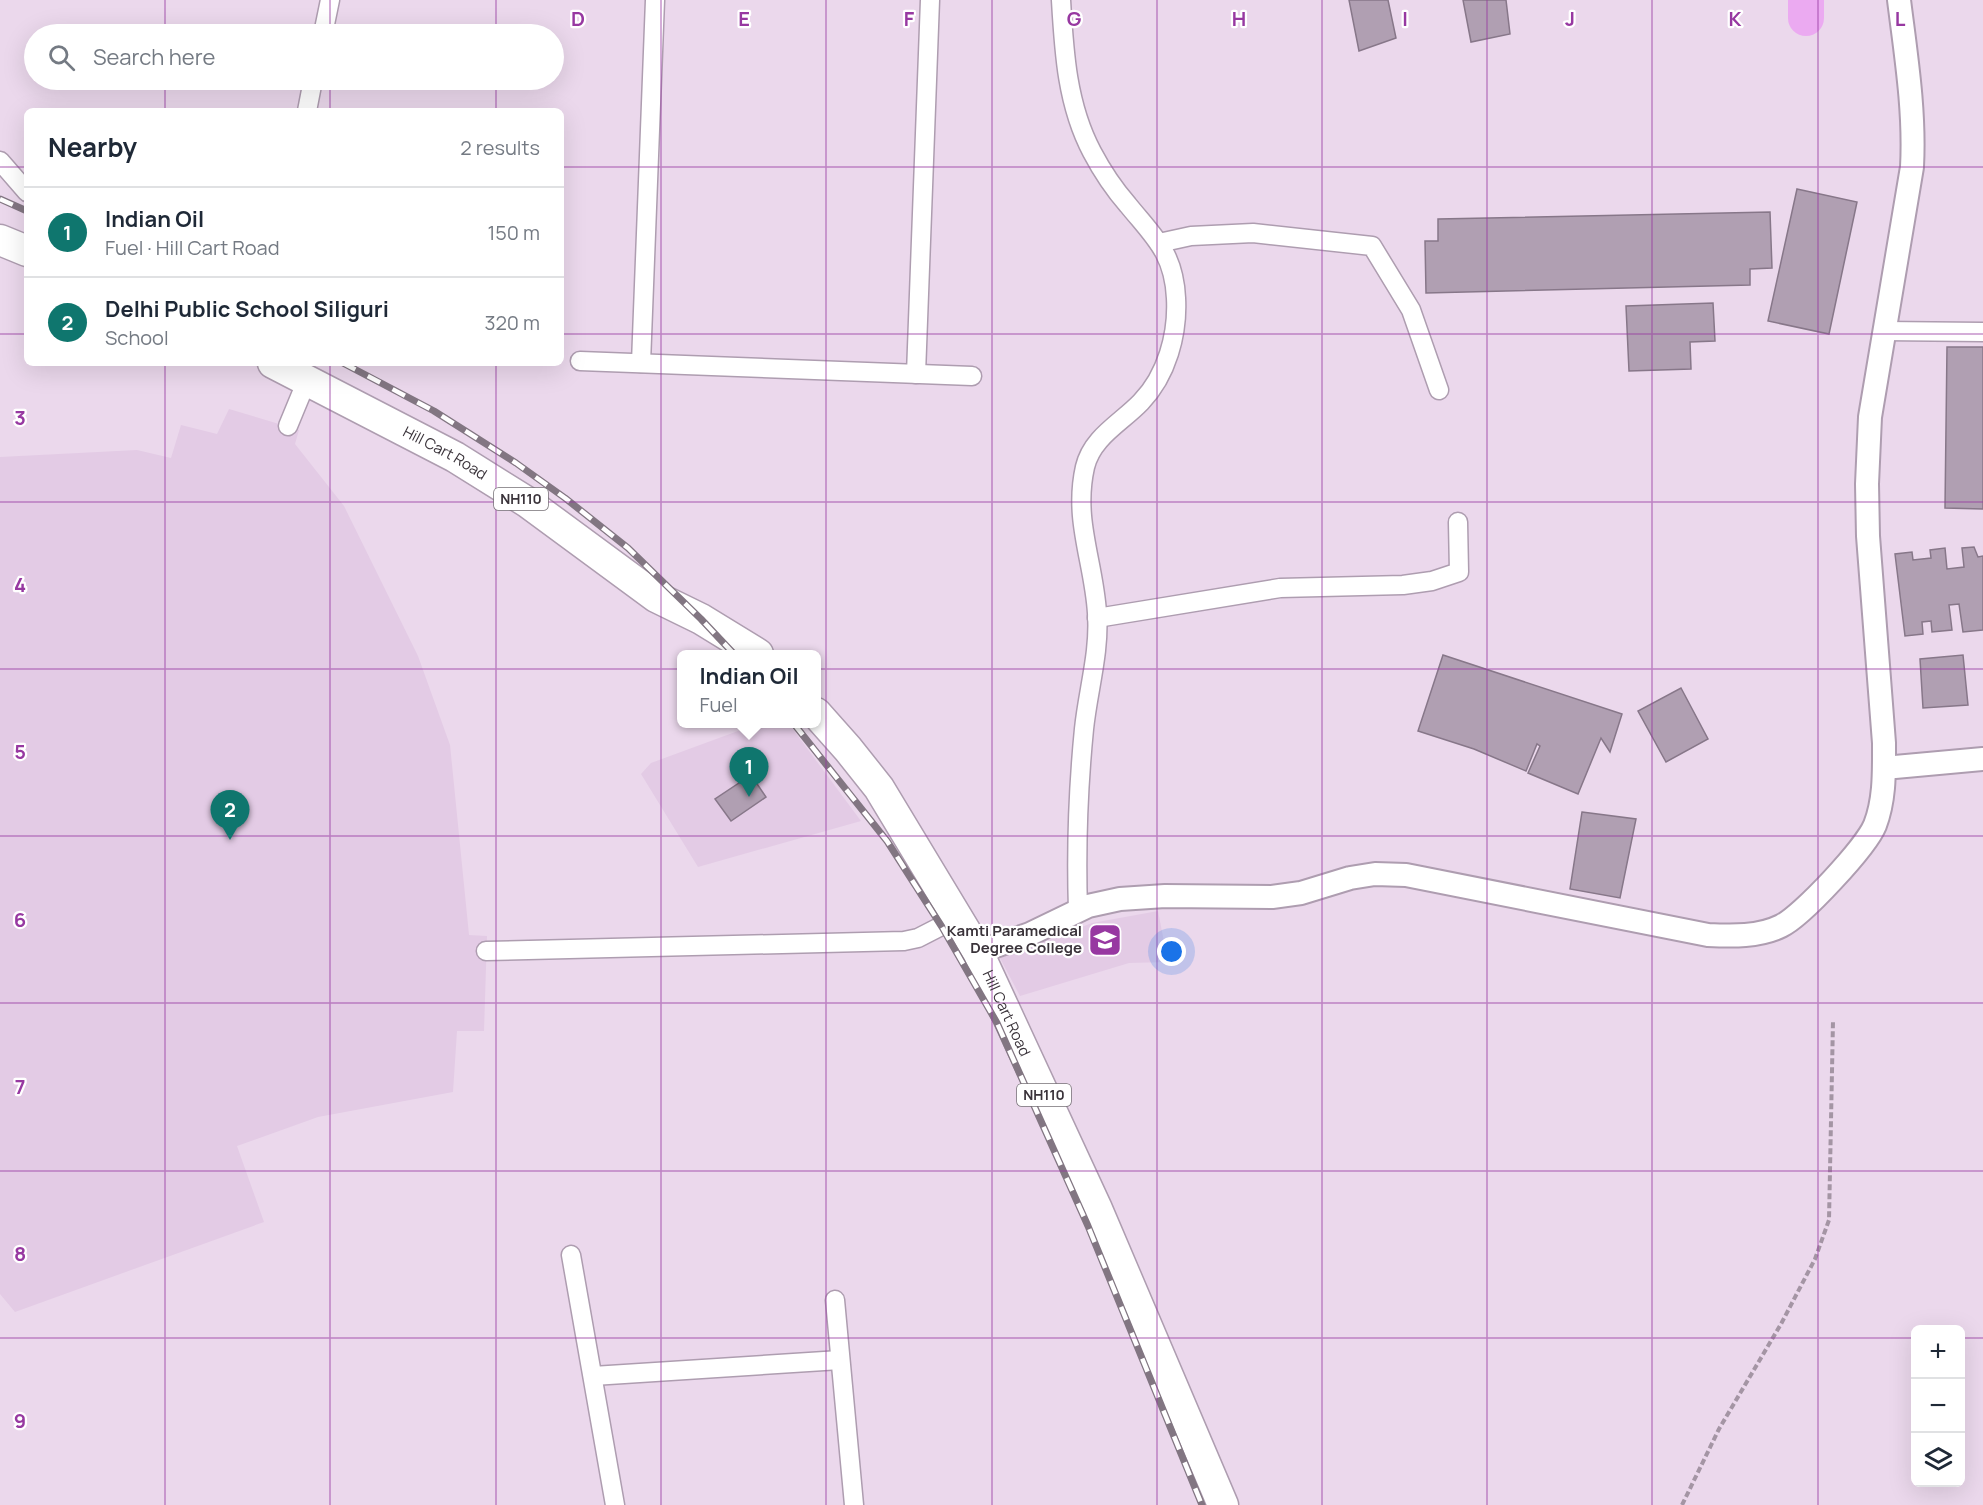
<!DOCTYPE html>
<meta charset="utf-8">
<style>
body{margin:0;font-family:Manrope,sans-serif;background:#f2f2f3;color:#1f2937}
.controls{position:absolute;right:18px;bottom:18px;display:grid;overflow:hidden;border-radius:9px;box-shadow:0 6px 24px #0002}
.controls button{width:54px;height:54px;display:grid;place-items:center;padding:0;border:0;border-bottom:2px solid #e0e1e3;background:#fff;color:#1f2937;font:30px sans-serif}
.you{position:absolute;left:1172px;top:952px;width:21px;height:21px;margin:-15px;border:4px solid #fff;border-radius:50%;background:#1a73e8;box-shadow:0 0 0 9px #1a73e833}
.badge{display:grid;place-items:center;width:39px;height:39px;border-radius:50%;background:#0f766e;color:#fff;font-size:20px;font-weight:700}
.pin{position:absolute;translate:-50% -50px;filter:drop-shadow(0 2px 3px #0008)}
.pin::after{content:'';position:absolute;top:32px;width:21px;height:18px;background:inherit;clip-path:polygon(0 0,100% 0,50% 100%)}
.popup{position:absolute;left:677px;top:650px;width:144px;height:78px;box-sizing:border-box;display:grid;place-content:center;border-radius:9px;background:#fff;filter:drop-shadow(0 2px 4px #0005);font-size:20px;white-space:nowrap;color:#747a83}
.popup b{font-size:22px;color:#1f2937}
.popup::after{content:'';position:absolute;left:50%;top:100%;margin-left:-12px;border:12px solid transparent;border-top-color:#fff}
.list{margin:0;padding:0;list-style:none}
h2{display:flex;justify-content:space-between;align-items:center;height:78px;margin:0;padding:0 24px;font-size:26px}
h2 small{font-size:20px;font-weight:400;color:#747a83}
.list li{display:grid;grid-template-columns:39px 1fr auto;gap:18px;align-items:center;box-sizing:border-box;height:90px;padding:0 24px;border-top:2px solid #e0e1e3}
.list b{display:block;font-size:22px;white-space:nowrap}
.list p{margin:0;font-size:20px;white-space:nowrap;color:#747a83}
.list em{font-size:20px;font-style:normal;color:#747a83}
.icon{flex:none;width:33px;height:33px;fill:none;stroke:currentColor;stroke-width:2;stroke-linecap:round;stroke-linejoin:round}
.map{position:relative;flex:none;width:1983px;height:1505px;overflow:hidden}
.search{position:absolute;background:#fff;box-shadow:0 6px 24px #0002;left:24px;top:24px;width:540px;height:66px;display:flex;align-items:center;gap:15px;box-sizing:border-box;padding:0 21px;border-radius:33px;color:#747a83;font-size:22px}
.panel{position:absolute;background:#fff;box-shadow:0 6px 24px #0002;left:24px;top:108px;width:540px;height:258px;border-radius:9px}
.map>svg:first-child{display:block}
.built{fill:#e3cbe5}
.lines{fill:none;stroke-linecap:round;stroke-linejoin:round}
.river{stroke:#ebaaf1;stroke-width:36}
.building{fill:#b09fb2;stroke:#877789;stroke-width:1.5}
.minor-casing{stroke:#ae9db0;stroke-width:21}
.tertiary-casing{stroke:#ae9db0;stroke-width:26}
.trunk-casing{stroke:#ae9db0;stroke-width:33}
.path{stroke:#a495a4;stroke-width:4;stroke-dasharray:6 3;stroke-linecap:butt}
.minor{stroke:#fff;stroke-width:18}
.tertiary{stroke:#fff;stroke-width:22}
.trunk{stroke:#fff;stroke-width:30}
.rail-casing{stroke:#827682;stroke-width:7}
.rail{stroke:#fff;stroke-width:4.5;stroke-dasharray:14;stroke-linecap:butt}
.grid{fill:none;stroke:#9738a1;stroke-width:1.5;stroke-opacity:0.55}
.labels{text-anchor:middle;stroke-width:4.5;stroke-linejoin:round;paint-order:stroke}
.shield{fill:#fff;stroke:#757075;stroke-width:1.5}
.shield-label{font-size:14px;font-weight:bold;fill:#3a333a}
.street-label{font-size:15px;fill:#3a333a;stroke:#fff}
.poi-label{font-size:15px;font-weight:bold;fill:#3a333a;stroke:#fff;text-anchor:end}
.grid-label{font-size:20px;text-anchor:middle;font-weight:bold;fill:#9738a1;stroke:#fff;stroke-width:4.5;stroke-linejoin:round;paint-order:stroke}
</style>
<div class="map">
<svg width="1983" height="1505" viewBox="0 0 1983 1505">
<rect width="100%" height="100%" fill="#ebd8ec"/>
<!-- built -->
<g class="built">
<polygon points="229,409 299,430 295,444 344,506 418,656 450,745 469,935 487,936 484,1031 457,1031 453,1092 318,1117 237,1146 264,1222 15,1312 0,1294 0,457 137,450 171,458 181,425 217,434"/>
<polygon points="757,724 789,724 861,821 698,867 641,774 651,763"/>
<polygon points="1158,911 1168,962 1129,963 1020,996 1000,958 1092,923"/>
</g>
<g class="lines">
<!-- river -->
<polyline class="river" points="1806,0 1806,18"/>
</g>
<!-- building -->
<g class="building">
<polygon points="1349,0 1388,0 1396,38 1359,51"/>
<polygon points="1463,0 1506,0 1510,34 1471,42"/>
<polygon points="1797,189 1857,202 1829,334 1768,321"/>
<polygon points="1770,212 1772,268 1750,269 1750,285 1426,293 1425,241 1438,241 1438,219"/>
<polygon points="1713,303 1715,341 1690,342 1691,369 1629,371 1626,306"/>
<polygon points="1947,347 1983,347 1983,509 1945,508"/>
<polygon points="1974,547 1978,557 1983,556 1983,630 1963,632 1959,604 1949,605 1952,630 1932,632 1931,621 1922,622 1923,634 1905,636 1895,554 1912,552 1913,560 1931,558 1930,550 1945,548 1947,569 1964,567 1962,548"/>
<polygon points="1443,655 1622,714 1610,752 1601,738 1578,794 1528,773 1540,746 1537,744 1526,771 1474,749 1418,731"/>
<polygon points="1963,655 1968,705 1923,708 1920,659"/>
<polygon points="1681,688 1708,739 1666,762 1638,711"/>
<polygon points="751,775 766,797 731,821 715,799"/>
<polygon points="1582,812 1636,819 1620,898 1570,889"/>
</g>
<g class="lines">
<defs>
<g id="minor">
<path d="M 1061,0 C 1064,52 1067,105 1092,152 C 1102,171 1114,189 1128,205 C 1154,237 1174,253 1176,298 C 1178,334 1167,375 1141,402 C 1121,423 1092,437 1085,467 C 1073,520 1094,562 1097,613 C 1100,652 1088,690 1084,729 C 1078,790 1076,850 1078,910"/>
<polyline points="323,34 330,0"/>
<polyline points="307,111 313,80"/>
<polyline points="0,161 27,192"/>
<polyline points="1159,243 1191,236 1253,233 1372,246 1411,310 1439,390"/>
<polyline points="1883,331 1983,332"/>
<polyline points="580,361 972,376"/>
<polyline points="641,363 655,0"/>
<polyline points="916,374 930,0"/>
<polyline points="288,426 307,380"/>
<polyline points="1097,618 1280,588 1403,585 1432,581 1459,572 1458,522"/>
<polyline points="486,951 904,941 918,938 957,918"/>
<polyline points="571,1255 615,1505"/>
<polyline points="835,1300 854,1505"/>
<polyline points="593,1376 840,1360"/>
</g>
<g id="tertiary">
<polyline points="1884,768 1983,759"/>
<path d="M 978,952 L 1030,934 L 1088,906 L 1120,899 L 1165,896 L 1272,897 L 1301,893 L 1350,878 L 1375,874 L 1406,875 L 1708,935 C 1732,936 1759,937 1781,926 C 1802,916 1866,847 1875,825 C 1885,799 1884,771 1884,743 L 1868,536 L 1867,484 L 1870,417 L 1912,167 C 1915,111 1906,56 1899,0"/>
</g>
<g id="trunk">
<polyline points="0,240 27,251"/>
<path id="s1" d="M 273,363 L 455,457 L 527,502 L 656,597 L 701,619 L 758,654"/>
<path id="s2" d="M 816,713 L 848,749 L 879,788 L 978,952 L 1097,1209 L 1223,1505"/>
</g>
</defs>
<!-- minor casing -->
<use href="#minor" class="minor-casing"/>
<!-- tertiary casing -->
<use href="#tertiary" class="tertiary-casing"/>
<!-- trunk casing -->
<use href="#trunk" class="trunk-casing"/>
<!-- path -->
<polyline class="path" points="1682,1505 1719,1429 1781,1324 1815,1259 1829,1220 1833,1021"/>
<!-- minor -->
<use href="#minor" class="minor"/>
<!-- tertiary -->
<use href="#tertiary" class="tertiary"/>
<!-- trunk -->
<use href="#trunk" class="trunk"/>
<defs>
<g id="rail">
<polyline points="0,199 27,211"/>
<polyline points="343,363 434,411 516,463 565,498 628,548 701,619 734,654"/>
<polyline points="794,724 887,841 942,927 997,1023 1088,1226 1202,1505"/>
</g>
</defs>
<!-- rail casing -->
<use href="#rail" class="rail-casing"/>
<!-- rail -->
<use href="#rail" class="rail"/>
</g>
<!-- grid -->
<path class="grid" d="M 165,0 L 165,34M 330,0 L 330,34M 496,0 L 496,34M 661,0 L 661,1505M 826,0 L 826,1505M 992,0 L 992,1505M 1157,0 L 1157,1505M 1322,0 L 1322,1505M 1487,0 L 1487,1505M 1652,0 L 1652,1505M 1818,0 L 1818,1505M 165,80 L 165,111M 330,80 L 330,111M 496,80 L 496,111M 0,167 L 27,167M 561,167 L 1983,167M 0,334 L 27,334M 561,334 L 1983,334M 165,363 L 165,1505M 330,363 L 330,1505M 496,363 L 496,1505M 0,502 L 1983,502M 0,669 L 1983,669M 0,836 L 1983,836M 0,1003 L 1983,1003M 0,1171 L 1983,1171M 0,1338 L 1916,1338M 1960,1338 L 1983,1338"/>
<!-- icons -->
<defs>
<symbol id="university-square" viewBox="-11 -11 22 22"><rect x="-9" y="-9" width="18" height="18" rx="4" fill="#9738a1" stroke="#fff"/><path d="M0-5L7-2L0 1L-7-2ZM-4 1L0 2.5L4 1V4Q0 6-4 4Z" fill="#fff"/></symbol>
</defs>
<g fill-rule="evenodd">
<use href="#university-square" x="1086" y="921" width="38" height="38"/>
</g>
<g class="labels">
<!-- shield labels -->
<g class="shield">
<rect x="494" y="488" width="54" height="22" rx="4.5"/>
<rect x="1017" y="1084" width="54" height="22" rx="4.5"/>
</g>
<g class="shield-label">
<text x="521" y="504">NH110</text>
<text x="1044" y="1100">NH110</text>
</g>
<!-- street labels -->
<g class="street-label">
<text dy="5" stroke="none"><textPath href="#s1" startOffset="194">Hill Cart Road</textPath></text>
<text dy="5" stroke="none"><textPath href="#s2" startOffset="357">Hill Cart Road</textPath></text>
</g>
<!-- poi labels -->
<g class="poi-label">
<text x="1082" y="936">Kamti Paramedical<tspan x="1082" dy="17">Degree College</tspan></text>
</g>
</g>
<g class="grid-label">
<text x="578" y="26">D</text>
<text x="744" y="26">E</text>
<text x="909" y="26">F</text>
<text x="1074" y="26">G</text>
<text x="1239" y="26">H</text>
<text x="1405" y="26">I</text>
<text x="1570" y="26">J</text>
<text x="1735" y="26">K</text>
<text x="1900" y="26">L</text>
<text x="20" y="425">3</text>
<text x="20" y="592">4</text>
<text x="20" y="759">5</text>
<text x="20" y="927">6</text>
<text x="20" y="1094">7</text>
<text x="20" y="1261">8</text>
<text x="20" y="1428">9</text>
</g>
</svg>
<div class="controls">
<button>+</button>
<button>−</button>
<button><svg class="icon" aria-label="layers" viewBox="0 0 24 24"><path d="M12 4l9 5-9 5-9-5zM3 14l9 5 9-5"/></svg></button>
</div>
<div class="you"></div>
<div class="pin badge" style="left:749px;top:797px">1</div>
<div class="popup"><b>Indian Oil</b>Fuel</div>
<div class="pin badge" style="left:230px;top:840px">2</div>
<div class="search"><svg class="icon" aria-label="search" viewBox="0 0 24 24"><circle cx="10" cy="10" r="6"/><path d="M15 15l6 6"/></svg>Search here</div>
<section class="panel">
<h2>Nearby<small>2 results</small></h2>
<ul class="list">
<li><span class="badge">1</span><div><b>Indian Oil</b><p>Fuel · Hill Cart Road</p></div><em>150 m</em></li>
<li><span class="badge">2</span><div><b>Delhi Public School Siliguri</b><p>School</p></div><em>320 m</em></li>
</ul>
</section>
</div>
